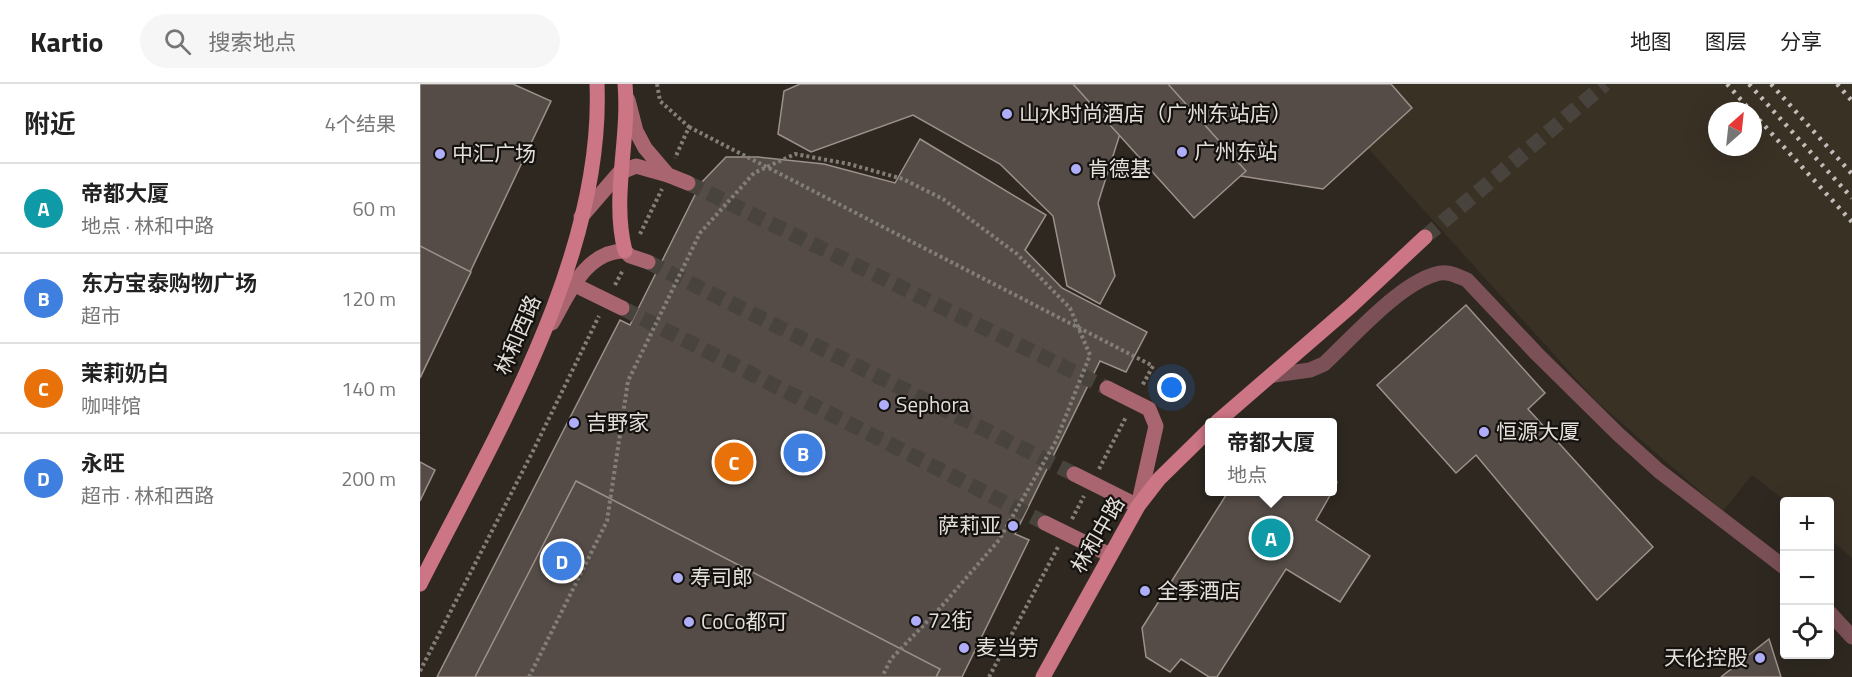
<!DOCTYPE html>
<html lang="zh">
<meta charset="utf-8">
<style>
body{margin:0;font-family:"Titillium Web","Noto Sans SC",sans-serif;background:#f6f6f6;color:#222}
.controls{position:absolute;right:18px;bottom:18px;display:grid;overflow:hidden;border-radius:6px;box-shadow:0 6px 24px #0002}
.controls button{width:54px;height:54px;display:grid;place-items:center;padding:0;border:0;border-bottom:2px solid #e0e0e0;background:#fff;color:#222;font:30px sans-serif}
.compass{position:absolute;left:1288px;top:18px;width:54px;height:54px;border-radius:50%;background:#fff;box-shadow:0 6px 24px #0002;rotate:27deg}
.you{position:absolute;left:752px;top:304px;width:21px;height:21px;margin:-15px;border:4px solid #fff;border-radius:50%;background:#1a73e8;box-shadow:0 0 0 9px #1a73e833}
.badge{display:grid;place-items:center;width:39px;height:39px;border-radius:50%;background:#ea580c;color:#fff;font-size:20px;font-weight:700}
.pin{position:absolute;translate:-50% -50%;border:3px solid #fff;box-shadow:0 2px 6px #0006}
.popup{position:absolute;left:785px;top:334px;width:132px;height:78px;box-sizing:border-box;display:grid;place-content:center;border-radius:6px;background:#fff;filter:drop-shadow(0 2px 4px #0005);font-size:20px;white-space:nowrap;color:#767676}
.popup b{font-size:22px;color:#222}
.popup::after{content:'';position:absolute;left:50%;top:100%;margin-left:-12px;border:12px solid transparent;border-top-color:#fff}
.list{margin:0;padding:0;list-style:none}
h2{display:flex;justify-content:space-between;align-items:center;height:78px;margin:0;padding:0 24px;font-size:26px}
h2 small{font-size:20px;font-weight:400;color:#767676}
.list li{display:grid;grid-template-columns:39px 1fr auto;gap:18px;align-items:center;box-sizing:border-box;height:90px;padding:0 24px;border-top:2px solid #e0e0e0}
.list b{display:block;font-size:22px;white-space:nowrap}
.list p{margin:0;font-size:20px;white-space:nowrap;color:#767676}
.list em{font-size:20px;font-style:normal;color:#767676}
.icon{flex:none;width:33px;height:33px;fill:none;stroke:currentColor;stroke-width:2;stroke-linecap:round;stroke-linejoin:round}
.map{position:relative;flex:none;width:1432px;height:593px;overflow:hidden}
header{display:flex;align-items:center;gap:36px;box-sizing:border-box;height:84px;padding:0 30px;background:#fff;border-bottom:2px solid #e0e0e0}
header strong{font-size:28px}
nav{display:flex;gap:33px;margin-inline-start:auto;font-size:21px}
.search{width:420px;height:54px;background:#f6f6f6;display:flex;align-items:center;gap:15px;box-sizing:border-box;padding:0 21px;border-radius:33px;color:#767676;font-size:22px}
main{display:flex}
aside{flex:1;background:#fff}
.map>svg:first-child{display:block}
.built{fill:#3a3125;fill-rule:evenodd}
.building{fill:#554c47;stroke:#9c918b;stroke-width:1.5}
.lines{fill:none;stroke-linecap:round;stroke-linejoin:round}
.secondary-tunnel{stroke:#49433d;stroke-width:15;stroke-dasharray:15 8;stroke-linecap:butt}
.primary-tunnel{stroke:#49433d;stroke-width:15;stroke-dasharray:15 8;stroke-linecap:butt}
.path{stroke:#837e78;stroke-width:4;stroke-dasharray:3 3;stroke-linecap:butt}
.street{stroke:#7b5157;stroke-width:15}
.secondary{stroke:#a96570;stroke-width:15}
.primary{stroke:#cc7584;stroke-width:15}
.rail{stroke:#c1bdb8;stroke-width:4.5;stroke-dasharray:3 6;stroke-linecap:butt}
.poi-dot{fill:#afaefa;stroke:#14110e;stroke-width:2}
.labels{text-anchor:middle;stroke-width:4.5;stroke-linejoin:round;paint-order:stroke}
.poi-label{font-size:21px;fill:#e3dfda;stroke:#14110e;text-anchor:start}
.street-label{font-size:21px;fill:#e3dfda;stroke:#14110e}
</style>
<header>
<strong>Kartio</strong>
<div class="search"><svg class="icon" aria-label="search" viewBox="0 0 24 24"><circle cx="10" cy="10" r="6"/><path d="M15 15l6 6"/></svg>搜索地点</div>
<nav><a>地图</a><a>图层</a><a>分享</a></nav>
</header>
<main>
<aside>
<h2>附近<small>4个结果</small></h2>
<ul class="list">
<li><span class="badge" style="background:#0f9aa8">A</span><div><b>帝都大厦</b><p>地点 · 林和中路</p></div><em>60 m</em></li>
<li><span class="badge" style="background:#3f7fe0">B</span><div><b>东方宝泰购物广场</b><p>超市</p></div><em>120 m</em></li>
<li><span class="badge" style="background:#e8710a">C</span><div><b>茉莉奶白</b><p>咖啡馆</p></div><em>140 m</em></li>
<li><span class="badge" style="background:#3f7fe0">D</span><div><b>永旺</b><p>超市 · 林和西路</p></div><em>200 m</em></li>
</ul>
</aside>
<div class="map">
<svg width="1432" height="593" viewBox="0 0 1432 593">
<rect width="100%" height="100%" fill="#2e2821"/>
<!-- built -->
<path class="built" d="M 890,0 L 1432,0 L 1432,474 L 1410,455 L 1410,418 L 1365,417 L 1332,391 L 1303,427 L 1175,316 ZM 1297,27 L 1333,27 L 1333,63 L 1297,63 Z"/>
<!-- building -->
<g class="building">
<polygon points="0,0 76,0 4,140 0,138"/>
<polygon points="0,0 76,0 0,148"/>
<polygon points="0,0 93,0 131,17 0,294"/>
<polygon points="380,0 971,0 992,24 903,105 815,91 764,36 705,34 678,119 695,192 680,220 647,202 633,132 580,80 493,31 391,68 358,50 364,7"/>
<polygon points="653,0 748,0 826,87 774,134"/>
<polygon points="500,55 626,131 605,166 642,204 727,248 706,288 680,277 595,450 609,456 542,593 17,593 200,236 210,241 281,99 306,73 338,73 404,80 475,99"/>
<polygon points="0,162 51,188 0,294"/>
<polygon points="1046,221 1125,309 1108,325 1233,463 1177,516 1056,371 1036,389 957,301"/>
<polygon points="0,378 15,386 0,417"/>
<polygon points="912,380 917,399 912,407"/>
<polygon points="156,397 520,585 516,593 55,593"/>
<polygon points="808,408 912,408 896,436 950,472 920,518 866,485 797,593 789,593 761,575 750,588 726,573 722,544"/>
<polygon points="1349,555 1361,593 1301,593"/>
</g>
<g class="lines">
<!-- secondary-tunnel -->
<g class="secondary-tunnel">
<polyline points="268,99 687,304"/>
<polyline points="228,178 654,390"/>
<polyline points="202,224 625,439"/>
</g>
<!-- primary-tunnel -->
<polyline class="primary-tunnel" points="1005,153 1185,0"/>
<!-- path -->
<g class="path">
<polyline points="237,0 240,17 269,43 255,74"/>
<polyline points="269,43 733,282 722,302"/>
<polyline points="220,150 242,105"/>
<polyline points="195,201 203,186"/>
<polyline points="679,385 706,333"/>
<polyline points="652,435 664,412"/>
<polyline points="0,587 113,367 179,232"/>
<polyline points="109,593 187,437 208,297 280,149 334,89 375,70 429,80 483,95 523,115 597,170 650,224 670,271 636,357 579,456 521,523 471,575 462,593"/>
<polyline points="569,593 638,463"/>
</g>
<!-- street -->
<g class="street">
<path d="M 854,291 L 890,286 L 904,280 C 933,253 979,200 1016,190 C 1027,186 1037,192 1047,196 L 1117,270 L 1198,350 L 1239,387 L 1364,483"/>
<polyline points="1410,529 1432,553"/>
</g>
<!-- secondary -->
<g class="secondary">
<polyline points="208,16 216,47 225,64 248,91 268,99"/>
<polyline points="161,133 199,89 216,82 248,91"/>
<polyline points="155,201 202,224"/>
<path d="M 132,239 C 149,210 165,167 205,167 L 210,172 L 228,178"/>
<polyline points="654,390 718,422 736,342 729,325 687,304"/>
<polyline points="625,439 690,471"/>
</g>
<!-- primary -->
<g class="primary">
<path d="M 205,0 C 210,56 191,112 205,167"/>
<polyline points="797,338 931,222 1005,153"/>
<path d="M 0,500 C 76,350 184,172 177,0"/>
<polyline points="623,593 718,422 739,395 790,345"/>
</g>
<!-- rail -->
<g class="rail">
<polyline points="1307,0 1331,27"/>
<polyline points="1329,0 1432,114"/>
<polyline points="1351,0 1432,90"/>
<polyline points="1417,0 1432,17"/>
<polyline points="1333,29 1432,138"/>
</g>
</g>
<!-- markers -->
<g class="poi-dot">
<circle cx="587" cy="30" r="6"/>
<circle cx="762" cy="68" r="6"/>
<circle cx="20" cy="70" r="6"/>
<circle cx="656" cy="85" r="6"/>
<circle cx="464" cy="321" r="6"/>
<circle cx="154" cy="339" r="6"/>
<circle cx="1064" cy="348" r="6"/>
<circle cx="593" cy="442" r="6"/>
<circle cx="258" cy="494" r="6"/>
<circle cx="725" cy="507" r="6"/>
<circle cx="496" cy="537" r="6"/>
<circle cx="269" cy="538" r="6"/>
<circle cx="544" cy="564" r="6"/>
<circle cx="1340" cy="574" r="6"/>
</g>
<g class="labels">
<!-- poi labels -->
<g class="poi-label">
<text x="599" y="37">山水时尚酒店（广州东站店）</text>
<text x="774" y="75">广州东站</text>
<text x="32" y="77">中汇广场</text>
<text x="668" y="92">肯德基</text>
<text x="476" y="328">Sephora</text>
<text x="166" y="346">吉野家</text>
<text x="1076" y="355">恒源大厦</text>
<text x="581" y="449" text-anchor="end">萨莉亚</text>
<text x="270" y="501">寿司郎</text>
<text x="737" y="514">全季酒店</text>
<text x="508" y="544">72街</text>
<text x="281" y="545">CoCo都可</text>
<text x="556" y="571">麦当劳</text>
<text x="1328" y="581" text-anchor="end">天伦控股</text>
</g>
<!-- street labels -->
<g class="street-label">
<text transform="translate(98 251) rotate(-67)" y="7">林和西路</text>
<text transform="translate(678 451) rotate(-60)" y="7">林和中路</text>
</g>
</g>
</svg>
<div class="controls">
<button>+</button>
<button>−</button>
<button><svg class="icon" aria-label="locate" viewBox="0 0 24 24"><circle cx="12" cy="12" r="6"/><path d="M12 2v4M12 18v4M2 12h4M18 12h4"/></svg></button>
</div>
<svg class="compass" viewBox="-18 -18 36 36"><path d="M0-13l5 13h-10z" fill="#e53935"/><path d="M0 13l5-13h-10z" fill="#767676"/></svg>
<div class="you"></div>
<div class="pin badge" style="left:851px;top:454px;background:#0f9aa8">A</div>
<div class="popup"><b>帝都大厦</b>地点</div>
<div class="pin badge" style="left:383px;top:369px;background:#3f7fe0">B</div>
<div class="pin badge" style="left:314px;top:378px;background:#e8710a">C</div>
<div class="pin badge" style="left:142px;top:477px;background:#3f7fe0">D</div>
</div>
</main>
